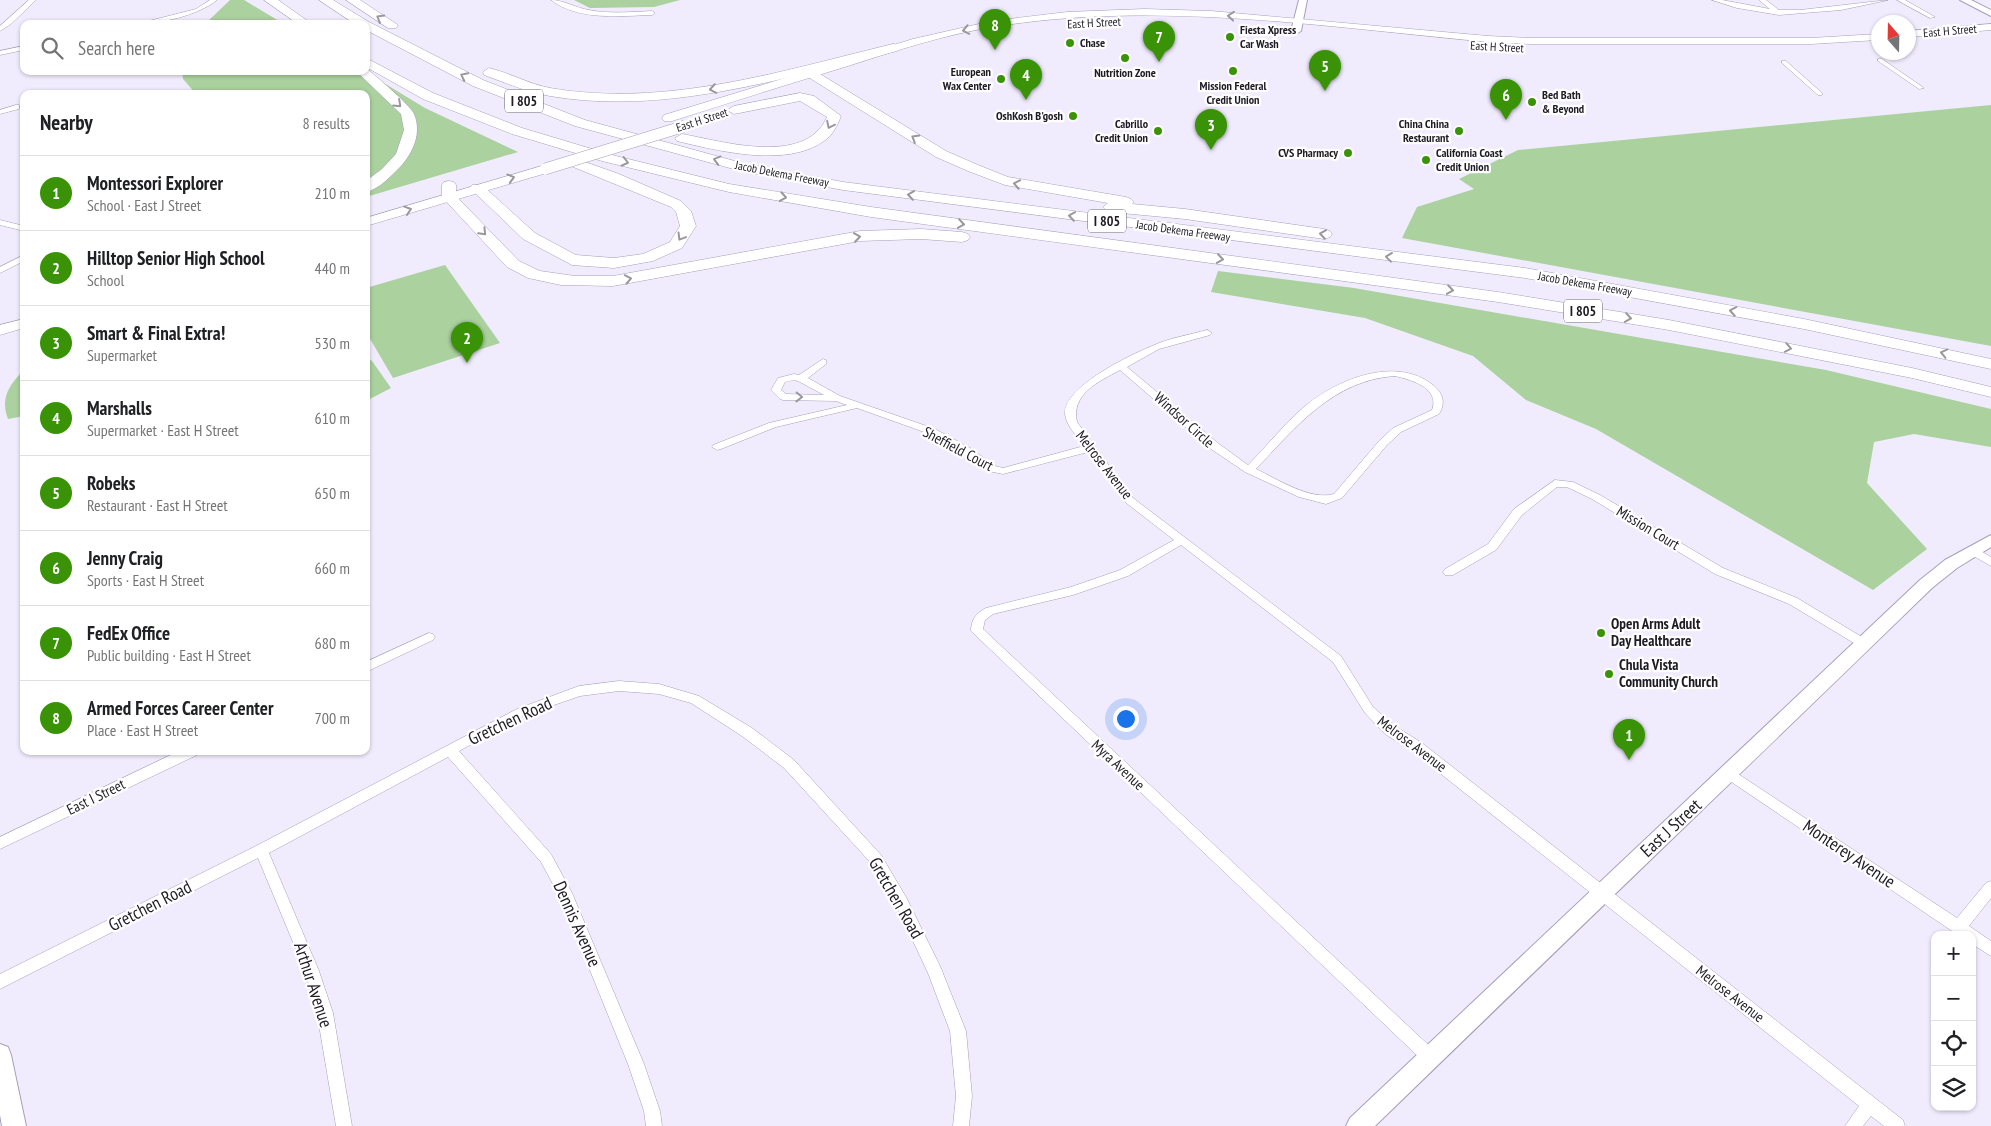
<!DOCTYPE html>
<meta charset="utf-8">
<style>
body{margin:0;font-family:"PT Sans Narrow",sans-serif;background:#f6f6f6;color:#202124}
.controls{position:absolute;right:15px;bottom:15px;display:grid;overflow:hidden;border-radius:10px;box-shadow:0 1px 4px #0004}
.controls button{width:45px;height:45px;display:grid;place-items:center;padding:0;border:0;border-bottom:1px solid #e0e0e0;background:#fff;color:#202124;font:25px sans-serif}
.compass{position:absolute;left:1871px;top:15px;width:45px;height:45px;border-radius:50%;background:#fff;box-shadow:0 1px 4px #0004;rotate:340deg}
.you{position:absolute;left:1125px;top:718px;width:18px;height:18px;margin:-12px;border:4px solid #fff;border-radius:50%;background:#1a73e8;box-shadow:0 0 0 8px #1a73e833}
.badge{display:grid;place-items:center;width:32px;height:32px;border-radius:50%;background:#3a9307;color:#fff;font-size:16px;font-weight:700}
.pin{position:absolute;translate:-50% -41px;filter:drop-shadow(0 1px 2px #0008)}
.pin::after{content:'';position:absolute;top:26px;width:18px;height:15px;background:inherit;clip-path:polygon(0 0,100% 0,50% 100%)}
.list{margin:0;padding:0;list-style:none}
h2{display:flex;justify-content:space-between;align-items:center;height:65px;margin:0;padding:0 20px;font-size:21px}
h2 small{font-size:16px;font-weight:400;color:#757577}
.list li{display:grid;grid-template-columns:32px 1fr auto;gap:15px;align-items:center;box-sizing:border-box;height:75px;padding:0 20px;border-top:1px solid #e0e0e0}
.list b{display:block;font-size:19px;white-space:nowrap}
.list p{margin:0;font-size:16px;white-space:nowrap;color:#757577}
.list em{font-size:16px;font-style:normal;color:#757577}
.icon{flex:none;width:28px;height:28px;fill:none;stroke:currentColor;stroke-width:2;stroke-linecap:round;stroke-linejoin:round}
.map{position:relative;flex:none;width:1991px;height:1126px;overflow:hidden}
.search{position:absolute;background:#fff;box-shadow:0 1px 4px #0004;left:20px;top:20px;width:350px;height:55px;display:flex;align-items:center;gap:12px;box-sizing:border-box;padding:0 18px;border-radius:10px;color:#757577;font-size:19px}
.panel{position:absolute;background:#fff;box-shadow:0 1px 4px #0004;left:20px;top:90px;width:350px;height:665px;border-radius:10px}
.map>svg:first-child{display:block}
.green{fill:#aad19e}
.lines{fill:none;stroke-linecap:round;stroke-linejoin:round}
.street-casing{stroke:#a69fba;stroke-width:1}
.secondary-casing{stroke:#a69fba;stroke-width:2}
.primary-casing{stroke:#a69fba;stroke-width:1}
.highway-casing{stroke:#a69fba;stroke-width:1}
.street{fill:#fff;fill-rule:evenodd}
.secondary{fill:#fff;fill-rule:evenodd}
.primary{fill:#fff;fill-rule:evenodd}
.highway{fill:#fff;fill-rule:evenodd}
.primary-bridge-casing{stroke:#a69fba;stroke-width:12;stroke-linecap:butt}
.primary-bridge{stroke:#fff;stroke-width:11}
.oneway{stroke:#9a989d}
.poi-dot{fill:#3a9307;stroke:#fff;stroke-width:2}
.labels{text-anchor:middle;stroke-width:4.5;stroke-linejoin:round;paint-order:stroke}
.far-street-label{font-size:12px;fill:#1e1b25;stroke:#fff}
.far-poi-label{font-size:12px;font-weight:bold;fill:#1e1b25;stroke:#fff;text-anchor:end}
.shield{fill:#fff;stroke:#625f66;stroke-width:1}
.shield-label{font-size:14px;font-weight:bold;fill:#1e1b25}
.street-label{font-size:15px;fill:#1e1b25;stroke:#fff}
.poi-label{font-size:15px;font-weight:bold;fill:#1e1b25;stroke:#fff;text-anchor:start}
.near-street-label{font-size:18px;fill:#1e1b25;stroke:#fff}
</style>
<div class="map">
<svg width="1991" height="1126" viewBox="0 0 1991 1126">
<rect width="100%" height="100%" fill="#f0ecfd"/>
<!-- green -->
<g class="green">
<polygon points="230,0 244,0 284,24 205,24"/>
<polygon points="574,0 680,0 654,7 590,8"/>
<polygon points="182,71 364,71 425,108 518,152 366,197 366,94 196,94 183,79"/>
<polygon points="1991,105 1991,346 1402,238 1417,207 1474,189 1459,179 1518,150"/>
<polygon points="445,265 500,343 393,378 366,332 366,288"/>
<polygon points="1218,271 1354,288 1826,370 1991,409 1991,447 1914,434 1874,442 1867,483 1927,549 1873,590 1596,429 1526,400 1473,356 1365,318 1211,292"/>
<polygon points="366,357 372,361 391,388 366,401"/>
<path d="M 24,370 L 24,416 L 8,419 C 0,398 9,385 24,370 Z"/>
</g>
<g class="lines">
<defs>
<g id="street">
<polygon points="29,0 36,0 11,24 0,31 0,26"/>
<path d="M 210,0 L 217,0 C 199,15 160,24 137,24 L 196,9 Z"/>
<path d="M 551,0 C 564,0 576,8 589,10 C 609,14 631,12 652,11 L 655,13 L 652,15 C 620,16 578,21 551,0 Z"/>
<polygon points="1712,0 1722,0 1770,9 1759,0 1766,0 1779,10 1800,10 1888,0 1841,10 1779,15 1737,8"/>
<polygon points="1897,0 1905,0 1935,17 1930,18"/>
<polygon points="24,46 24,50 0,55 0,51"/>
<polygon points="1878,59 1882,59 1924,88 1919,89 1878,61"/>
<polygon points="1782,61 1786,61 1822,93 1822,95 1818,95 1782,63"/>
<polygon points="16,105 19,105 19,109 0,114 0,110"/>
<polygon points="0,220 24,226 24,231 0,225"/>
<polygon points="24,255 24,261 0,273 0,267"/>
<path d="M 1207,330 L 1212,333 L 1210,335 L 1159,349 L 1127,367 L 1219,444 L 1248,465 C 1267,446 1284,424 1304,407 C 1336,380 1395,355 1433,385 C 1443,393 1446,403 1439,414 L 1401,432 L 1387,445 L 1342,498 L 1326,504 L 1299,497 L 1245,472 L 1211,449 L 1120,370 C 1098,382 1071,394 1077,422 L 1133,498 L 1341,656 L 1373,707 L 1395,726 L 1422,743 L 1903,1120 L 1905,1126 L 1884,1126 L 1871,1116 L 1863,1126 L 1845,1126 L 1859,1106 L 1412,751 L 1385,734 L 1365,713 L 1333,662 L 1181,545 L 1128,576 L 1073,595 L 993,614 L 985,620 L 983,629 L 1436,1052 L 1438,1057 L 1436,1062 L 1430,1065 L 1424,1062 L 971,631 C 971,620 976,613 986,608 L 1071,587 L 1120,570 L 1174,540 L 1125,502 L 1088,452 L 1003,474 L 988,471 L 962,452 L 927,433 L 857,408 L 776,427 L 721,449 L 717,450 L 712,447 L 713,445 L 769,423 L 847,405 L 836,401 L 783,400 L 780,399 L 771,390 L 778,378 L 794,374 L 799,375 L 823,359 L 826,360 L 826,364 L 808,378 L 840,396 L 935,429 L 970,448 L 995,466 L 1003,468 L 1084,446 C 1078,437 1066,426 1065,414 C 1063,387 1130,355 1152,346 C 1169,338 1189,335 1207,330 ZM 1395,376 C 1412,380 1440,388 1432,410 L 1393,428 L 1379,441 L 1334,494 C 1311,501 1277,479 1256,469 C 1296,427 1333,380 1395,376 ZM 794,380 L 798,381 L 824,395 L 786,394 L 781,390 L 785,382 Z"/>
<polygon points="1555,480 1573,482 1600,495 1723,568 1797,598 1867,640 1869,643 1867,646 1859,646 1789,604 1715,574 1592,499 1567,487 1557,487 1522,515 1496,550 1453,575 1445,575 1443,572 1445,569 1488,544 1514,509"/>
<polygon points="1972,546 1991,557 1991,566 1968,553 1966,550"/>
<polygon points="429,633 433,634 435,637 433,640 366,672 366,662"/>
<polygon points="619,681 659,684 699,696 752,728 794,760 881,855 906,897 940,966 966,1031 972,1096 969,1126 953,1126 956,1096 950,1031 928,973 896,905 871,863 784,768 742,736 691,703 659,694 619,691 580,696 525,715 459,751 551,854 572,893 644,1064 660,1111 662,1126 646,1126 644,1111 628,1064 561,899 541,862 448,757 269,853 319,971 333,1013 352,1126 336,1126 317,1013 305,971 258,858 0,989 0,974 256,846 517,709 579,686"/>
<polygon points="179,751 198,751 197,755 0,849 0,837"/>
<polygon points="1729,768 1957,918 1986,883 1991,881 1991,898 1969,926 1991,941 1991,956 1972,944 1972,935 1958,935 1724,777 1722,773 1724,769"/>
</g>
<g id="secondary">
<polygon points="1299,0 1307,0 1301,31 1296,34 1291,31"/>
<polygon points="1960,0 1971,0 1991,10 1991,16"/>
<path d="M 1991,535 L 1991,547 L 1957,568 L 1932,588 C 1747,768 1560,946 1375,1126 L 1346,1126 L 1350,1118 L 1920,580 L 1945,560 Z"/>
<polygon points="0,1044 8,1047 11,1055 26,1126 2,1126 0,1115"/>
</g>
<g id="primary">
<path d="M 1145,9 L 1211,11 L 1488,36 L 1531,38 L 1811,38 L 1878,34 L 1878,40 L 1811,44 L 1531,44 L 1488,42 C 1325,27 1156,0 993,27 C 943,35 895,51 848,66 C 789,84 731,102 672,121 L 664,121 L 662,118 L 664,115 L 913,39 L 992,21 L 1067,12 Z"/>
<polygon points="1991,24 1991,30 1908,37 1908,31"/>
<polygon points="545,165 550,166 551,169 550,172 366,226 366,218"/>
<polygon points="24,319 24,328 0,335 0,325"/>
</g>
<g id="highway">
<polygon points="264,0 278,0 312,24 298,24"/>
<polygon points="319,0 333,0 369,22 483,80 585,120 742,163 843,182 1525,268 1804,319 1991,359 1991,369 1804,329 1525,278 843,190 741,171 575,126 473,86 366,30 366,24 355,24"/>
<polygon points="346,0 360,0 398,25 396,28 388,28"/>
<path d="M 893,44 L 897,45 L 899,48 L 897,51 L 815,71 L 946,151 L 978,165 L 1008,177 L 1126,197 L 1131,199 L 1134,202 L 1132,204 L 1185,209 L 1324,229 L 1330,231 L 1332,234 L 1330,237 L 1324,239 L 1185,219 L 1111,212 L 1106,210 L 1103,207 L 1108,203 L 1005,185 L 968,171 L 936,157 L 808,77 L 808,73 C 723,93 637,111 550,96 C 527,92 506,83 484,75 L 483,72 L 489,68 C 510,73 529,84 550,88 C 666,108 781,71 893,44 Z"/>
<polygon points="366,58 433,93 522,128 612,155 729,184 871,207 1498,292 1669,320 1912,368 1991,387 1991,397 1912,378 1669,330 1498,302 871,217 729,192 602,161 512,134 423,99 366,67"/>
<path d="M 366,68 C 376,76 410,105 414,114 C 422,133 413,153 400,167 C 391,176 379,189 366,192 L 366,181 L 382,169 L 396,154 L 404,130 L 401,114 L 356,71 L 366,71 Z"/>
<path d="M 800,93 L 814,96 L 841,116 C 837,126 833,135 824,141 C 787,168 718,151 677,141 L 675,138 L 682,134 C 722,141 805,167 827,117 L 800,101 L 734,114 L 727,110 L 734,106 Z"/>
<polygon points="571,157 619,174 681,201 691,211 696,226 682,248 653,261 614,268 572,265 523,239 470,188 472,185 482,185 535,233 576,255 614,258 643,254 670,242 680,226 676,212 671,207 566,164 564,161 566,158"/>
<polygon points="449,181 454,182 456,185 456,196 519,261 540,271 575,276 613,276 860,231 921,229 962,232 968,234 970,237 968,240 962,242 921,239 860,241 613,286 561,285 528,278 507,267 442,197 442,185 444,182"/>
</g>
</defs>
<!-- street casing -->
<use href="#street" class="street-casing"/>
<!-- secondary casing -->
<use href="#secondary" class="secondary-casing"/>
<!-- primary casing -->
<use href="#primary" class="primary-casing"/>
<!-- highway casing -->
<use href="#highway" class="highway-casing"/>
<!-- street -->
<use href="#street" class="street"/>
<!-- secondary -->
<use href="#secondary" class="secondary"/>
<!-- primary -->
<use href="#primary" class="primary"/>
<!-- highway -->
<use href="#highway" class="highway"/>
<defs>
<polyline id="primary-bridge" points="545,169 685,126"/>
</defs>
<!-- primary-bridge casing -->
<use href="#primary-bridge" class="primary-bridge-casing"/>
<!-- primary-bridge -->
<use href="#primary-bridge" class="primary-bridge"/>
</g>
<!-- one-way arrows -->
<defs><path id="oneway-chevron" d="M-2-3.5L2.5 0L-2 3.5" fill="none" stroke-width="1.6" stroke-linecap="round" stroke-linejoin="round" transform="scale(1.25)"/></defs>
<g class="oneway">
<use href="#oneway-chevron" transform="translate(1231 16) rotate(-175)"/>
<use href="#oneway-chevron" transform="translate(380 18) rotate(-150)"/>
<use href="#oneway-chevron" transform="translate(966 30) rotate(169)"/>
<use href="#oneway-chevron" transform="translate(464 76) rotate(-154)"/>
<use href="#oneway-chevron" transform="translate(713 89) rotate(170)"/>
<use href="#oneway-chevron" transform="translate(398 104) rotate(43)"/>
<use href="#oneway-chevron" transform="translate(830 125) rotate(116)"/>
<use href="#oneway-chevron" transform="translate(915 138) rotate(-149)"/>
<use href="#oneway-chevron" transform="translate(717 160) rotate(-165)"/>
<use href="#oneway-chevron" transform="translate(625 162) rotate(14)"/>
<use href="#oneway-chevron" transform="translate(511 178) rotate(-16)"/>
<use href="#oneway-chevron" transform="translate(1017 184) rotate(-169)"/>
<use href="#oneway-chevron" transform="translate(911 195) rotate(-172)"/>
<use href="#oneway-chevron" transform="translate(783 197) rotate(10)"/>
<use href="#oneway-chevron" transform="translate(408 210) rotate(-18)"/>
<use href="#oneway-chevron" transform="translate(1072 216) rotate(-172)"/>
<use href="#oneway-chevron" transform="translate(961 224) rotate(8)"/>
<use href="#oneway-chevron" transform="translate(483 232) rotate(46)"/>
<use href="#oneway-chevron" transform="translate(1323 234) rotate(-172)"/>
<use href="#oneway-chevron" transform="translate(681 237) rotate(121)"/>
<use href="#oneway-chevron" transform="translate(857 237) rotate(-8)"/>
<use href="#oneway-chevron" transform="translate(1389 257) rotate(-173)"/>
<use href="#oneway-chevron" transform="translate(1220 259) rotate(8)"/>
<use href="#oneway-chevron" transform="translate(628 279) rotate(-11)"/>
<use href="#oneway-chevron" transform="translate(1450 290) rotate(8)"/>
<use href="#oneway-chevron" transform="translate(1733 311) rotate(-170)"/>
<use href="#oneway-chevron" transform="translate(1628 318) rotate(9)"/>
<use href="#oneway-chevron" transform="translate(1788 348) rotate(11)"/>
<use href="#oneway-chevron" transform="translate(1944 353) rotate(-167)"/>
<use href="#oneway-chevron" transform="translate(799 397) rotate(1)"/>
</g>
<!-- markers -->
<g class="poi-dot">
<circle cx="1230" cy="37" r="5"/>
<circle cx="1070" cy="43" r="5"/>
<circle cx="1125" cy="58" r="5"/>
<circle cx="1233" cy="71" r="5"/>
<circle cx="1001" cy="79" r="5"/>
<circle cx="1532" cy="102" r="5"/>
<circle cx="1073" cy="116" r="5"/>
<circle cx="1158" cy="131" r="5"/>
<circle cx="1459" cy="131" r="5"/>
<circle cx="1348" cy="153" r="5"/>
<circle cx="1426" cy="160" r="5"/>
<circle cx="1601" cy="633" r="5"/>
<circle cx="1609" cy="674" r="5"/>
</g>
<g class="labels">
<!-- far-street labels -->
<g class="far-street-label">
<text transform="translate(1094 23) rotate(-3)" y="4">East H Street</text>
<text transform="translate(1950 31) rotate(-5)" y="4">East H Street</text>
<text transform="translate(1497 47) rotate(3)" y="4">East H Street</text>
<text transform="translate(702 120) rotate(-18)" y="4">East H Street</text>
<text transform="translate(782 174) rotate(11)" y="4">Jacob Dekema Freeway</text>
<text transform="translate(1183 231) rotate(8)" y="4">Jacob Dekema Freeway</text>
<text transform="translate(1585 284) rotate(10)" y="4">Jacob Dekema Freeway</text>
</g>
<!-- far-poi labels -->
<g class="far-poi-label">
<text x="1240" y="34" text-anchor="start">Fiesta Xpress<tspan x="1240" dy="14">Car Wash</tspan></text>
<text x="1080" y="47" text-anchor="start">Chase</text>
<text x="991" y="76">European<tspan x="991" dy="14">Wax Center</tspan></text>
<text x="1125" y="77" text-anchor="middle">Nutrition Zone</text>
<text x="1233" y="90" text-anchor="middle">Mission Federal<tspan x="1233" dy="14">Credit Union</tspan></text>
<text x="1542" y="99" text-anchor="start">Bed Bath<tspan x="1542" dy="14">&amp; Beyond</tspan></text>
<text x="1063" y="120">OshKosh B'gosh</text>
<text x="1148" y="128">Cabrillo<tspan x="1148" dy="14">Credit Union</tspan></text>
<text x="1449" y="128">China China<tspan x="1449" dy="14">Restaurant</tspan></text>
<text x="1338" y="157">CVS Pharmacy</text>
<text x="1436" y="157" text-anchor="start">California Coast<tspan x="1436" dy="14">Credit Union</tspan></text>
</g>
<!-- shield labels -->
<g class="shield">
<rect x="505" y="89.5" width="38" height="23" rx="4"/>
<rect x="1088" y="209.5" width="38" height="23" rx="4"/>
<rect x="1564" y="299.5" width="38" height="23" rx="4"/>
</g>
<g class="shield-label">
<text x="524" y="106">I 805</text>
<text x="1107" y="226">I 805</text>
<text x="1583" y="316">I 805</text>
</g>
<!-- street labels -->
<g class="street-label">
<text transform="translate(1184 420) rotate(42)" y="5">Windsor Circle</text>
<text transform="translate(958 449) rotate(28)" y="5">Sheffield Court</text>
<text transform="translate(1104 465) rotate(52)" y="5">Melrose Avenue</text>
<text transform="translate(1648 528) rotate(31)" y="5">Mission Court</text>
<text transform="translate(1412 744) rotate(37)" y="5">Melrose Avenue</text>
<text transform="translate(1118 765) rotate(43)" y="5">Myra Avenue</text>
<text transform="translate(96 797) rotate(-26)" y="5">East I Street</text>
<text transform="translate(1730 994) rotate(38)" y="5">Melrose Avenue</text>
</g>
<!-- poi labels -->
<g class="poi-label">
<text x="1611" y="629">Open Arms Adult<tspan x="1611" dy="17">Day Healthcare</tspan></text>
<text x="1619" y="670">Chula Vista<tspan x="1619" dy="17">Community Church</tspan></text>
</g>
<!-- near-street labels -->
<g class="near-street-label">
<text transform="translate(510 721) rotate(-25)" y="6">Gretchen Road</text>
<text transform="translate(1671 828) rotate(-43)" y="6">East J Street</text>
<text transform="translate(1849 854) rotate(34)" y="6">Monterey Avenue</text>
<text transform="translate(896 898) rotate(60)" y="6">Gretchen Road</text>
<text transform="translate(150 906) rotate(-27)" y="6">Gretchen Road</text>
<text transform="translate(577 924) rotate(66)" y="6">Dennis Avenue</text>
<text transform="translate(313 985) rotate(72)" y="6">Arthur Avenue</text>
</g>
</g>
</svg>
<div class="controls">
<button>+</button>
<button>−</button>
<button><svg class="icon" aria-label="locate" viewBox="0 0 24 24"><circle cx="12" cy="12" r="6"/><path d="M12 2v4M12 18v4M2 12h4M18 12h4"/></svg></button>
<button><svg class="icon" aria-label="layers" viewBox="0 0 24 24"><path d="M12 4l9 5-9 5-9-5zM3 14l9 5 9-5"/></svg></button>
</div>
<svg class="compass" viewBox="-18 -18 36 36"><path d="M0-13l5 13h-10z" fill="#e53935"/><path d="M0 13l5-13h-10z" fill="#757577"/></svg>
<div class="you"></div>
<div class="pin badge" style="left:1629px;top:760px">1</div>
<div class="pin badge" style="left:467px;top:363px">2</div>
<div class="pin badge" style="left:1211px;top:150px">3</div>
<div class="pin badge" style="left:1026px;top:100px">4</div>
<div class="pin badge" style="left:1325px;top:91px">5</div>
<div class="pin badge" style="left:1506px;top:120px">6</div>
<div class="pin badge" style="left:1159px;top:62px">7</div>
<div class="pin badge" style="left:995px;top:50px">8</div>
<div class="search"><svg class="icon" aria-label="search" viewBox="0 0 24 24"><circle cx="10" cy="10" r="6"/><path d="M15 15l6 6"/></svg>Search here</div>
<section class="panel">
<h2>Nearby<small>8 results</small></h2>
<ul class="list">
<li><span class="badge">1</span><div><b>Montessori Explorer</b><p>School · East J Street</p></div><em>210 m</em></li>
<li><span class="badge">2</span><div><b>Hilltop Senior High School</b><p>School</p></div><em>440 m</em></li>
<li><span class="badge">3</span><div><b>Smart &amp; Final Extra!</b><p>Supermarket</p></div><em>530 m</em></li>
<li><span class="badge">4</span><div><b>Marshalls</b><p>Supermarket · East H Street</p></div><em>610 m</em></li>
<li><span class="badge">5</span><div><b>Robeks</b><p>Restaurant · East H Street</p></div><em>650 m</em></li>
<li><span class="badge">6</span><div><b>Jenny Craig</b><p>Sports · East H Street</p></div><em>660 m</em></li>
<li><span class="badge">7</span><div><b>FedEx Office</b><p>Public building · East H Street</p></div><em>680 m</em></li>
<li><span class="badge">8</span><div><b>Armed Forces Career Center</b><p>Place · East H Street</p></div><em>700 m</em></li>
</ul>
</section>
</div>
